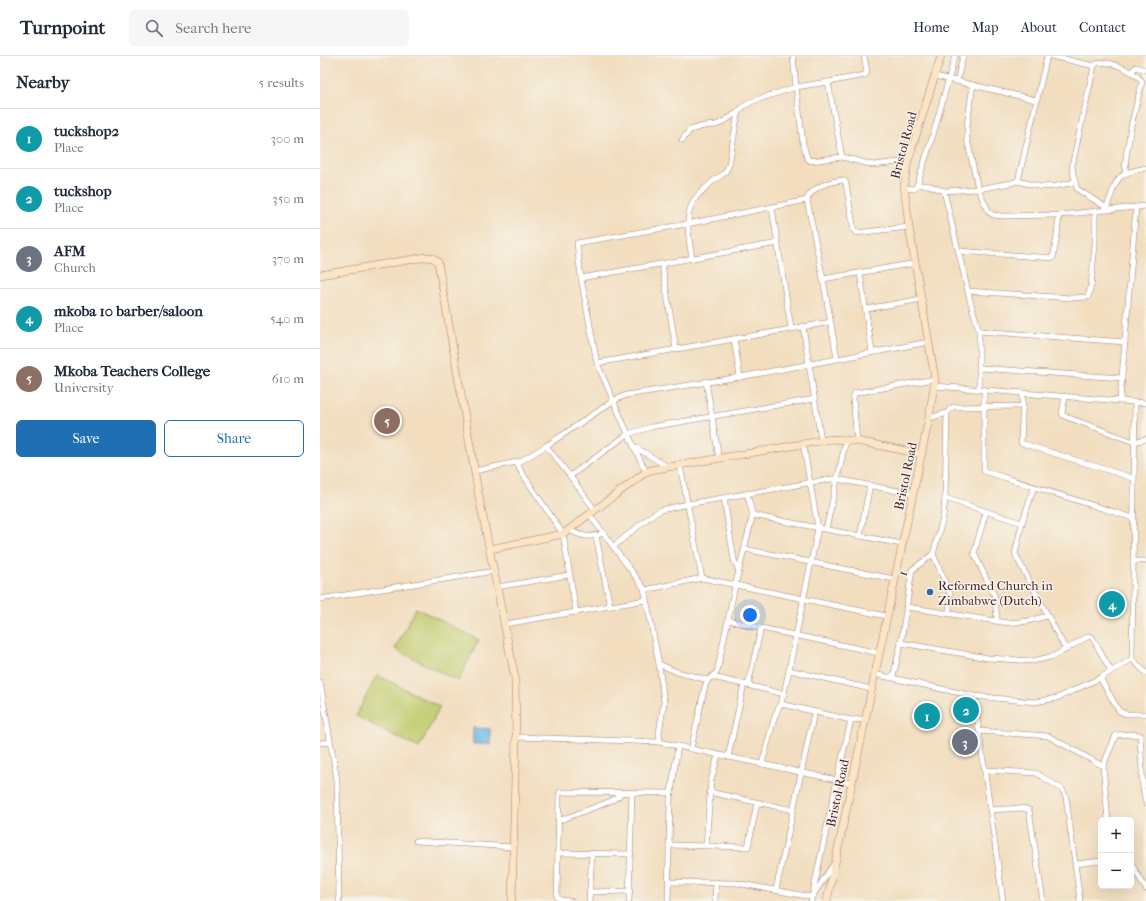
<!DOCTYPE html>
<meta charset="utf-8">
<style>
body{margin:0;font-family:"IM FELL French Canon",serif;background:#f6f6f7;color:#1f2937}
.controls{position:absolute;right:12px;bottom:12px;display:grid;overflow:hidden;border-radius:6px;box-shadow:0 4px 16px #0002}
.controls button{width:36px;height:36px;display:grid;place-items:center;padding:0;border:0;border-bottom:1px solid #e0e1e3;background:#fff;color:#1f2937;font:20px sans-serif}
.you{position:absolute;left:430px;top:559px;width:14px;height:14px;margin:-10px;border:3px solid #fff;border-radius:50%;background:#1a73e8;box-shadow:0 0 0 6px #1a73e833}
.badge{display:grid;place-items:center;width:26px;height:26px;border-radius:50%;background:#1f6fb2;color:#fff;font-size:13px;font-weight:700}
.pin{position:absolute;translate:-50% -50%;border:2px solid #fff;box-shadow:0 1px 4px #0006}
.list{margin:0;padding:0;list-style:none}
h2{display:flex;justify-content:space-between;align-items:center;height:52px;margin:0;padding:0 16px;font-size:17px}
h2 small{font-size:13px;font-weight:400;color:#747a83}
.list li{display:grid;grid-template-columns:26px 1fr auto;gap:12px;align-items:center;box-sizing:border-box;height:60px;padding:0 16px;border-top:1px solid #e0e1e3}
.list b{display:block;font-size:15px;white-space:nowrap}
.list p{margin:0;font-size:13px;white-space:nowrap;color:#747a83}
.list em{font-size:13px;font-style:normal;color:#747a83}
.actions{display:flex;gap:8px;padding:12px 16px}
.actions a{flex:1;padding:9px 0;border:1px solid #1f6fb2;border-radius:6px;text-align:center;font-size:14px;color:#1f6fb2}
.actions .main{background:#1f6fb2;color:#fff}
.icon{flex:none;width:22px;height:22px;fill:none;stroke:currentColor;stroke-width:2;stroke-linecap:round;stroke-linejoin:round}
.map{position:relative;flex:none;width:826px;height:845px;overflow:hidden}
header{display:flex;align-items:center;gap:24px;box-sizing:border-box;height:56px;padding:0 20px;background:#fff;border-bottom:1px solid #e0e1e3}
header strong{font-size:19px}
nav{display:flex;gap:22px;margin-inline-start:auto;font-size:14px}
.search{width:280px;height:36px;background:#f6f6f7;display:flex;align-items:center;gap:10px;box-sizing:border-box;padding:0 14px;border-radius:6px;color:#747a83;font-size:15px}
main{display:flex}
aside{flex:1;background:#fff}
.map>svg:first-child{display:block}
.green{fill:#c0cc6e;stroke:#85764c}
.water{fill:#6ebae8;stroke:#5c6c8a}
.lines{fill:none;stroke-linecap:round;stroke-linejoin:round}
.street-casing{stroke:#9e7e75;stroke-width:6}
.secondary-casing{stroke:#9e7e75;stroke-width:8}
.street{stroke:#fff;stroke-width:5}
.secondary{stroke:#fce5c4;stroke-width:7}
.poi-dot{fill:#1f6fb2;stroke:#f7f3e8;stroke-width:1.5}
.labels{text-anchor:middle;stroke-width:3;stroke-linejoin:round;paint-order:stroke}
.street-label{font-size:13px;fill:#4a1f2b;stroke:#f7f3e8}
.poi-label{font-size:13px;fill:#4a1f2b;stroke:#f7f3e8;text-anchor:start}
</style>
<header>
<strong>Turnpoint</strong>
<div class="search"><svg class="icon" aria-label="search" viewBox="0 0 24 24"><circle cx="10" cy="10" r="6"/><path d="M15 15l6 6"/></svg>Search here</div>
<nav><a>Home</a><a>Map</a><a>About</a><a>Contact</a></nav>
</header>
<main>
<aside>
<h2>Nearby<small>5 results</small></h2>
<ul class="list">
<li><span class="badge" style="background:#0f9aa8">1</span><div><b>tuckshop2</b><p>Place</p></div><em>300 m</em></li>
<li><span class="badge" style="background:#0f9aa8">2</span><div><b>tuckshop</b><p>Place</p></div><em>350 m</em></li>
<li><span class="badge" style="background:#6b7280">3</span><div><b>AFM</b><p>Church</p></div><em>370 m</em></li>
<li><span class="badge" style="background:#0f9aa8">4</span><div><b>mkoba 10 barber/saloon</b><p>Place</p></div><em>540 m</em></li>
<li><span class="badge" style="background:#8d6e63">5</span><div><b>Mkoba Teachers College</b><p>University</p></div><em>610 m</em></li>
</ul>
<div class="actions"><a class="main">Save</a><a>Share</a></div>
</aside>
<div class="map">
<svg width="826" height="845" viewBox="0 0 826 845">
<rect width="100%" height="100%" fill="#f7f3e8"/>
<filter id="ink" filterUnits="userSpaceOnUse"><feTurbulence type="fractalNoise" baseFrequency=".025" numOctaves="2"/><feDisplacementMap in="SourceGraphic" scale="8" xChannelSelector="R" yChannelSelector="G"/><feConvolveMatrix kernelMatrix="1 2 1 2 8 2 1 2 1" color-interpolation-filters="sRGB"/></filter>
<filter id="wash" filterUnits="userSpaceOnUse"><feTurbulence type="fractalNoise" baseFrequency=".012" numOctaves="4" result="noise"/><feDisplacementMap in="SourceGraphic" scale="16" xChannelSelector="R" yChannelSelector="G"/><feGaussianBlur stdDeviation="0.9" result="paint"/><feColorMatrix in="noise" values="0 0 0 0 0 0 0 0 0 0 0 0 0 0 0 0 0 1.4 0 .05"/><feComposite in="paint" operator="in"/></filter>
<g filter="url(#wash)">
<rect width="100%" height="100%" fill="#f2debf"/>
<!-- green -->
<g class="green">
<polygon points="96,552 159,584 138,625 75,593"/>
<polygon points="57,619 120,651 99,692 36,660"/>
</g>
<!-- water -->
<polygon class="water" points="153,672 170,673 170,688 153,688"/>
</g>
<g filter="url(#ink)">
<g class="lines">
<defs>
<g id="street">
<polyline points="473,0 476,31 483,88 487,102 491,105 522,101 553,109 588,105"/>
<polyline points="731,0 774,10"/>
<polyline points="813,14 816,11 826,14"/>
<polyline points="615,20 716,44"/>
<polyline points="637,25 643,0"/>
<polyline points="508,26 545,19 547,16 544,0"/>
<polyline points="653,29 647,69 647,83 658,133 669,156 673,159 683,160 739,159 826,150"/>
<polyline points="362,84 370,74 384,70 396,69 406,64 418,56"/>
<polyline points="698,125 727,0"/>
<polyline points="597,129 608,129 624,135"/>
<polyline points="584,132 594,133 597,129 613,79 635,0"/>
<polyline points="452,152 471,272"/>
<path d="M 787,152 L 757,133 L 753,117 L 752,110 L 774,10 C 780,0 816,14 822,26 L 811,70 L 806,101 L 805,117"/>
<path d="M 786,153 C 798,124 792,118 826,112"/>
<polyline points="639,195 733,202 737,180 739,159"/>
<path d="M 372,203 C 369,181 362,157 378,139 C 382,135 387,131 392,126 C 401,118 403,122 409,109 L 418,56 L 424,50 L 433,45 L 476,31 L 508,26 L 522,101"/>
<polyline points="342,208 356,293"/>
<polyline points="540,217 552,296"/>
<polyline points="261,222 458,187"/>
<polyline points="503,223 596,207"/>
<polyline points="648,235 751,242 768,241 771,230 775,188 775,155"/>
<polyline points="546,253 602,243"/>
<polyline points="483,270 501,384"/>
<polyline points="659,275 805,286"/>
<polyline points="414,283 420,321"/>
<path d="M 517,302 L 503,223 L 487,144 C 491,131 511,125 523,124 L 525,125 L 526,128 L 534,175 L 536,177 L 589,171"/>
<polyline points="277,307 511,266"/>
<polyline points="660,312 802,322"/>
<polyline points="386,325 399,403"/>
<polyline points="615,330 826,347"/>
<polyline points="659,333 659,275 650,244 624,135 658,133 691,127 698,125 721,131 736,130 755,126"/>
<polyline points="664,333 664,415 813,462"/>
<polyline points="703,337 701,387 813,422"/>
<polyline points="745,341 742,357 744,360 814,386 826,383"/>
<polyline points="800,345 816,151"/>
<polyline points="627,357 625,442 623,462 613,498 630,537 629,557"/>
<polyline points="609,362 627,357 631,352 634,351 703,350"/>
<polyline points="537,385 533,342 535,337 615,323"/>
<polyline points="226,390 250,420 275,454"/>
<polyline points="315,391 348,411"/>
<polyline points="196,406 202,417 243,478 256,556"/>
<polyline points="360,409 382,522"/>
<polyline points="155,415 201,405 226,390 293,345 306,339 420,321 609,286"/>
<polyline points="326,416 308,378 277,307 261,222 257,187 367,168 487,144"/>
<polyline points="250,420 308,378 331,371 494,343"/>
<polyline points="714,431 702,467 695,498 746,594"/>
<polyline points="404,442 414,504 419,515"/>
<polyline points="625,442 702,467"/>
<polyline points="666,456 654,497 675,541 677,565"/>
<polyline points="269,458 324,532 339,608 344,646 339,677 340,686"/>
<polyline points="432,459 582,488"/>
<polyline points="506,473 526,384"/>
<path d="M 249,474 C 261,480 271,483 284,477"/>
<polyline points="276,480 290,550"/>
<polyline points="540,480 550,429"/>
<polyline points="294,490 332,459 341,454 368,448 511,423 517,423 593,438"/>
<polyline points="425,493 574,523"/>
<polyline points="813,505 826,505"/>
<polyline points="177,531 249,519"/>
<polyline points="325,534 382,522 566,560"/>
<polyline points="0,543 175,515"/>
<polyline points="587,551 688,567 708,565 727,560"/>
<polyline points="408,564 441,572 428,629"/>
<polyline points="185,568 326,544"/>
<polyline points="441,572 559,597"/>
<polyline points="581,587 668,602 713,605 734,600 769,580 772,581 791,615"/>
<polyline points="812,603 826,617"/>
<polyline points="339,608 357,616 388,624"/>
<polyline points="469,614 551,633"/>
<polyline points="554,618 654,640 715,646 737,642 780,622 812,603 815,347"/>
<polyline points="393,621 464,638"/>
<polyline points="573,621 581,587 592,514 613,498"/>
<polyline points="780,622 799,655 806,658 826,658"/>
<polyline points="0,626 17,724 19,845"/>
<polyline points="654,640 683,845"/>
<polyline points="461,648 531,664 545,663"/>
<polyline points="660,675 728,680 783,710"/>
<polyline points="196,681 339,686 531,727"/>
<polyline points="0,687 10,686"/>
<polyline points="371,693 385,630 388,624 397,616 415,530 432,462 432,456 427,438"/>
<polyline points="408,701 424,628"/>
<polyline points="442,708 454,663 464,638 498,472 483,387"/>
<polyline points="665,714 716,717 742,733 746,741 760,845"/>
<polyline points="389,736 473,754"/>
<polyline points="670,754 702,752 709,754 723,845"/>
<polyline points="788,764 783,710 796,679 810,678 820,679 823,733 826,747"/>
<polyline points="238,765 291,745 299,740 301,736"/>
<polyline points="96,785 193,791"/>
<polyline points="349,789 428,791 437,747"/>
<polyline points="386,789 391,725 398,699"/>
<polyline points="237,797 311,798"/>
<polyline points="811,807 826,833"/>
<polyline points="756,808 781,805"/>
<polyline points="348,826 416,827 492,841 513,809"/>
<polyline points="456,834 494,657"/>
<polyline points="270,836 310,835"/>
<polyline points="251,845 240,844 237,841 239,739 240,736 351,737"/>
<polyline points="269,845 272,797"/>
<polyline points="309,845 312,736"/>
<polyline points="348,845 350,743 358,690"/>
<polyline points="395,845 396,826"/>
<polyline points="491,845 517,724 531,664"/>
</g>
<g id="secondary">
<polyline points="0,219 106,201 113,202 118,206 159,441 195,622 196,681 192,845"/>
<polyline points="170,493 243,478 326,416 331,414 512,383 537,385 602,398"/>
<polyline points="507,845 609,362 615,323 589,171 584,129 588,105 621,0"/>
</g>
</defs>
<!-- street casing -->
<use href="#street" class="street-casing"/>
<!-- secondary casing -->
<use href="#secondary" class="secondary-casing"/>
<!-- street -->
<use href="#street" class="street"/>
<!-- secondary -->
<use href="#secondary" class="secondary"/>
</g>
</g>
<!-- markers -->
<circle class="poi-dot" cx="610" cy="536" r="4"/>
<g class="labels">
<!-- street labels -->
<g class="street-label">
<text transform="translate(583 89) rotate(-75)" y="5">Bristol Road</text>
<text transform="translate(585 420) rotate(-78)" y="5">Bristol Road</text>
<text transform="translate(582 517) rotate(-73)" y="5">1</text>
<text transform="translate(517 737) rotate(-78)" y="5">Bristol Road</text>
</g>
<!-- poi labels -->
<g class="poi-label">
<text x="618" y="534">Reformed Church in<tspan x="618" dy="15">Zimbabwe (Dutch)</tspan></text>
</g>
</g>
</svg>
<div class="controls">
<button>+</button>
<button>−</button>
</div>
<div class="you"></div>
<div class="pin badge" style="left:607px;top:660px;background:#0f9aa8">1</div>
<div class="pin badge" style="left:646px;top:654px;background:#0f9aa8">2</div>
<div class="pin badge" style="left:645px;top:686px;background:#6b7280">3</div>
<div class="pin badge" style="left:792px;top:548px;background:#0f9aa8">4</div>
<div class="pin badge" style="left:67px;top:365px;background:#8d6e63">5</div>
</div>
</main>
